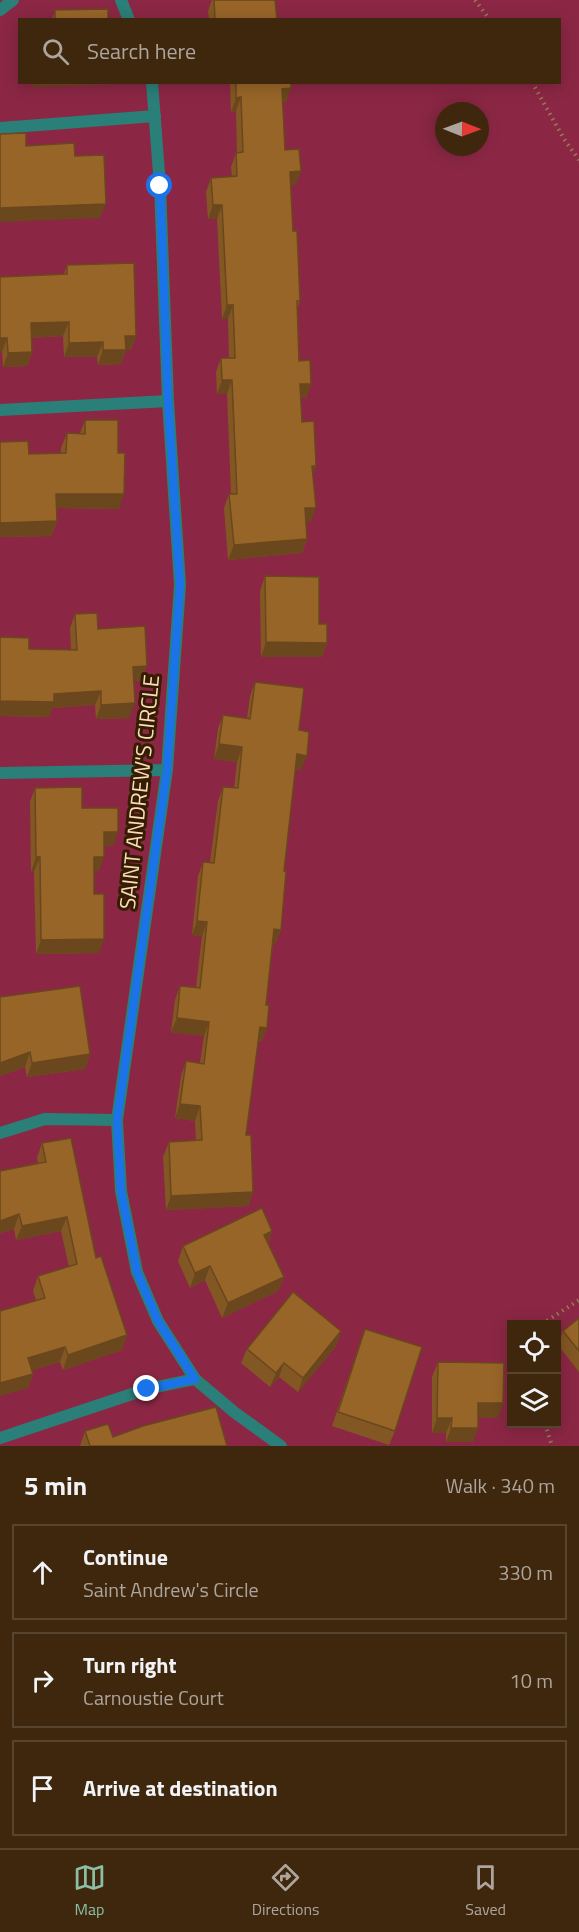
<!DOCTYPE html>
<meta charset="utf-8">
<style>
body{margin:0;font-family:"Titillium Web",sans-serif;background:#452f16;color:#f1f3f6}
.controls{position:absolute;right:18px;bottom:18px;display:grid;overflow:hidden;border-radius:0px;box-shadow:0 3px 15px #0003}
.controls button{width:54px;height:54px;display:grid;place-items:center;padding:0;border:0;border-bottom:2px solid #57442e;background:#3e270d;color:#f1f3f6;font:30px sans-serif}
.compass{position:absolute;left:435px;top:102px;width:54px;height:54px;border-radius:50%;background:#3e270d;box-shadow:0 3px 15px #0003;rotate:91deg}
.stop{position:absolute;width:18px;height:18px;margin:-14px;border:4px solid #1a73e8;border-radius:50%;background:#fff}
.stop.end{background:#1a73e8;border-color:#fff;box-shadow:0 2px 6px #0008}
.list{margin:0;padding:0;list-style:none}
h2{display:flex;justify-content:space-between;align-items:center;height:78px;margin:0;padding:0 24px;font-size:26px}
h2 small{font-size:20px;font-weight:400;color:#ada59d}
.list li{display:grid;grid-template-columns:39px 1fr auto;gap:18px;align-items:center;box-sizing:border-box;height:96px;margin:0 12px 12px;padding:0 12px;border:2px solid #57442e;border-radius:0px}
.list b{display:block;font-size:22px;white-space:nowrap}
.list p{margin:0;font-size:20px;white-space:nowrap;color:#ada59d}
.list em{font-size:20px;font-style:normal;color:#ada59d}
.icon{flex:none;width:33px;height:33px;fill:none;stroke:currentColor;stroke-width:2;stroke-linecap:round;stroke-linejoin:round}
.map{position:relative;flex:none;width:579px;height:1446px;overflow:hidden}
.search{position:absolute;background:#3e270d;box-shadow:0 3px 15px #0003;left:18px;right:18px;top:18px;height:66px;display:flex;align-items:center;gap:15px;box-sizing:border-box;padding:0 21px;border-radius:0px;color:#ada59d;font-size:22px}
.sheet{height:402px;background:#3e270d}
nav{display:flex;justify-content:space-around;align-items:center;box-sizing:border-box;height:84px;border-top:2px solid #57442e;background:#3e270d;font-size:16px;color:#ada59d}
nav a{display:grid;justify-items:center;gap:3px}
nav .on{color:#8abfa5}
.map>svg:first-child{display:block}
.green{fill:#8b2745;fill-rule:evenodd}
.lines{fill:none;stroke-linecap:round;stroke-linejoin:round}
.path{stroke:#997a59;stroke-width:4;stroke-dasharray:1.5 4.5;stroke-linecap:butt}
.street{stroke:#2a7f78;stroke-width:12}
.wall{fill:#835723}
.shaded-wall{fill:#6a471d}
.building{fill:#986529;stroke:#6a471d;stroke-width:1.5}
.route{stroke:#1a73e8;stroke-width:8}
.labels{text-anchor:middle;stroke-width:6;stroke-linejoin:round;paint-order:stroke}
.street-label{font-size:22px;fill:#fbdbbc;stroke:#341d01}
</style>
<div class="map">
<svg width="579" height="1446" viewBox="0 0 579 1446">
<rect width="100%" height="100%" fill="#523411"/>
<!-- green -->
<path class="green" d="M 0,0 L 579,0 L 579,1446 L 0,1446 ZM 20,20 L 560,20 L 560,82 L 20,82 ZM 444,111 L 480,111 L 480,147 L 444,147 ZM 512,1324 L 556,1324 L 556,1424 L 512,1424 Z"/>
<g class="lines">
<!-- path -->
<g class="path">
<polyline points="475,0 490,20"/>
<polyline points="532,82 564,139 579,160"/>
<polyline points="542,1324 579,1300"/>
<polyline points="545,1424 552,1446"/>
</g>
<!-- street -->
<g class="street">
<polyline points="121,0 129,20"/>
<polyline points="0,10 13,0"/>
<polyline points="152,82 160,186 168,401 180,585 167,770 117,1120 121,1191 137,1272 158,1321 195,1379 234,1412 281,1446"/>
<polyline points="0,128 155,116"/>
<polyline points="0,410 168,401"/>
<polyline points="0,773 167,770"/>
<polyline points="0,1133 45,1119 117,1120"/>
<polyline points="0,1438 147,1389 195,1379"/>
</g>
</g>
<!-- wall -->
<g class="wall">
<polygon points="212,0 275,0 277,20 209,20 208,11"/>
<polygon points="55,10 108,20 52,20"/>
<polygon points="230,82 291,82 286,102 282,102 285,150 296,185 290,185 293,231 300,301 297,310 299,361 311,384 306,398 300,398 302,422 316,466 313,475 311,522 306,522 307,539 302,553 228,560 224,508 229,494 231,494 227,394 217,394 216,372 221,358 229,358 228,319 222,319 217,219 208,219 206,192 211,178 232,177 231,167 236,153 237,153 236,111 231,112"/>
<polygon points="67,265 136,336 131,350 126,350 121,364 98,365 97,357 64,357 63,336 31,338 32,352 27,366 3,367 2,352 0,352 0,277 64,274"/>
<polygon points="85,420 118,453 119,509 56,508 57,521 51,536 0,537 0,442 29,454 61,453 61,448 67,433 80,433"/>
<polygon points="265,576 319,624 327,643 322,657 261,657 260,591"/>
<polygon points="75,614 98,629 141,681 133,681 129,718 96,719 95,705 52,708 49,717 0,716 0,637 29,649 71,650 70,628"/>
<polygon points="255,682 299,730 301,770 295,769 284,871 281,930 275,944 273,944 266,1005 267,1028 261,1042 258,1042 246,1135 253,1192 248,1206 166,1210 163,1157 169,1142 196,1141 195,1121 175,1118 181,1076 186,1061 200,1063 204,1036 171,1032 175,1000 180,986 196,987 202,936 192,935 198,876 203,862 210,862 218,801 223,787 234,788 237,762 214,759 218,729 223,715 247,718 250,696"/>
<polygon points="35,788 82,808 113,846 104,846 99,871 94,871 94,894 99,953 36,954 34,872 31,872 30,802"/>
<polygon points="0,997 90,1054 85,1069 27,1077 25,1067 0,1076"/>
<polygon points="42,1143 96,1258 122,1350 63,1370 60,1362 32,1370 33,1374 28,1388 36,1300 33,1291 38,1276 69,1267 61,1231 16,1240 14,1229 0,1233 0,1171 38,1163 37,1158"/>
<polygon points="272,1231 268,1243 284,1277 278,1291 222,1318 205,1280 190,1288 178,1261 183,1246"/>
<polygon points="579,1318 579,1372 558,1345 563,1331"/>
<polygon points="341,1331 336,1346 298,1392 279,1377 270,1387 241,1363 247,1349"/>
<polygon points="360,1343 395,1431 389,1445 332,1426"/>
<polygon points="438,1362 498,1418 478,1417 473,1442 446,1442 446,1433 432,1433 432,1377"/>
<polygon points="85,1431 113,1437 227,1446 80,1446"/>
</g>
<!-- shaded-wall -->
<g class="shaded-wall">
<polygon points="34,82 117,82 117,84 32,87"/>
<polygon points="291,88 286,102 276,103 282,89"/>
<polygon points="241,97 236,111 231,112 236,98"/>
<polygon points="301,171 296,185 284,186 290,172"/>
<polygon points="106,204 100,218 0,222 0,208"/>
<polygon points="213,205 222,205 217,219 208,219"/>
<polygon points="227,305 233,305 228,319 222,319"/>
<polygon points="69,322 63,336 26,338 31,323"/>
<polygon points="125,336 136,336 131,350 126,350 121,364 98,365 103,350"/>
<polygon points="0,338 7,338 2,352 0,352"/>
<polygon points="103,342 97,357 64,357 69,343"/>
<polygon points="32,352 27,366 3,367 8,353"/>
<polygon points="222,380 232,380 227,394 217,394"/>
<polygon points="300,384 311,384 306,398 295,398"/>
<polygon points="312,466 316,466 311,480"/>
<polygon points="56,494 124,494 119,509 51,508"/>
<polygon points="305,508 316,508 311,522 300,522"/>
<polygon points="57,521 51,536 0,537 0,523"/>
<polygon points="307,539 302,553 228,560 234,545"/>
<polygon points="266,642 327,643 322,657 261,657"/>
<polygon points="147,666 141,681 127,681 133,667"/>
<polygon points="101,691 95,705 52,708 49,717 0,716 0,701 54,694"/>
<polygon points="135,703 129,718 96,719 101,705"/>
<polygon points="219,744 242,747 237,762 214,759"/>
<polygon points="297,754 307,756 301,770 292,769"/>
<polygon points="104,832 118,832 113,846 98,846"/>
<polygon points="36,857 40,857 34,872 31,872"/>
<polygon points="94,857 104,857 99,871 88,871"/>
<polygon points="197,921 207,922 202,936 192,935"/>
<polygon points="274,929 281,930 275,944 269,943"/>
<polygon points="104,939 99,953 36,954 41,940"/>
<polygon points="177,1018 209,1022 204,1036 171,1032"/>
<polygon points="260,1027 267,1028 261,1042 254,1042"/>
<polygon points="30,1052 25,1067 0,1076 0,1063"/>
<polygon points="90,1054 85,1069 27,1077 32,1063"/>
<polygon points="180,1104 200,1106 195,1121 175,1118"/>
<polygon points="253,1192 248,1206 166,1210 171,1196"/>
<polygon points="19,1214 14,1229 0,1233 0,1221"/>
<polygon points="67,1217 61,1231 16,1240 22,1226"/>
<polygon points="272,1231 267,1245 264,1235"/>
<polygon points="210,1266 205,1280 190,1288 195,1273"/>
<polygon points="284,1277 278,1291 222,1318 228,1303"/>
<polygon points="341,1331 336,1346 298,1392 303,1378"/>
<polygon points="127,1335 122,1350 63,1370 68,1355"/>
<polygon points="65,1347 60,1362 23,1373 28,1358"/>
<polygon points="284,1363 279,1377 270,1387 276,1373"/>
<polygon points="33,1374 28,1388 0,1396 0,1383"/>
<polygon points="478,1403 503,1403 498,1418 473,1417"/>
<polygon points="437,1418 452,1418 446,1433 432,1433"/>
<polygon points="451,1428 478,1428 473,1442 446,1442"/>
</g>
<!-- building -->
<g class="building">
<polygon points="214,0 275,0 277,20 215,20"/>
<polygon points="108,9 108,20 55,20 55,10"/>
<polygon points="236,82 291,82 291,88 282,89 285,150 299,149 301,171 290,172 293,231 297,231 300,301 297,301 299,361 310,360 311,384 300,384 302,422 314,421 316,466 312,466 316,508 305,508 307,539 234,545 229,494 237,494 232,380 222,380 221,358 235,358 233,305 227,305 222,205 213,205 211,178 237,176 236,153 243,152 241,97 236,98"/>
<polygon points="26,133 26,146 74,143 75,156 104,155 106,204 0,208 0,134"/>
<polygon points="134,263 136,336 125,336 126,350 103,350 103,342 69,343 69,322 31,323 32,352 8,353 7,338 0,338 0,277 67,274 67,265"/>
<polygon points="85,420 118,420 118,453 125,453 124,494 56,494 57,521 0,523 0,442 28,441 29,454 66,453 67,433 85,434"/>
<polygon points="265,576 319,577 319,624 327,624 327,643 266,642"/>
<polygon points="97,613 98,629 145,626 147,666 133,667 135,703 101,705 101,691 54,694 54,702 0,701 0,637 29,638 29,649 77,650 75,614"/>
<polygon points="255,682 304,688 299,730 309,732 307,756 297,754 284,871 286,872 281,930 274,929 266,1005 269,1005 267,1028 260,1027 246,1135 251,1135 253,1192 171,1196 169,1142 202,1140 200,1106 180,1104 186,1061 204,1064 209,1022 177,1018 180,986 200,988 207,922 197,921 203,862 214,863 223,787 238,788 242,747 219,744 223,715 250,719"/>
<polygon points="82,787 82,808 118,808 118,832 104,832 104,857 94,857 94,894 104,894 104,939 41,940 40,857 36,857 35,788"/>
<polygon points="80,986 90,1054 32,1063 30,1052 0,1063 0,997"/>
<polygon points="71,1138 96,1258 101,1256 127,1335 68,1355 65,1347 28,1358 33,1374 0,1383 0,1311 45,1298 38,1276 77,1264 67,1217 22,1226 19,1214 0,1221 0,1171 46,1162 42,1143"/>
<polygon points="262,1208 272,1231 264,1235 284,1277 228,1303 210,1266 195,1273 183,1246"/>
<polygon points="293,1292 341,1331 303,1378 284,1363 276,1373 247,1349"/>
<polygon points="579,1318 579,1351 563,1331"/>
<polygon points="365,1329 422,1347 395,1431 338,1412"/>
<polygon points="438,1362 504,1363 503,1403 478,1403 478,1428 451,1428 452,1418 437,1418"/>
<polygon points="216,1407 227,1446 90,1446 85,1431 108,1424 113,1437 143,1426"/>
</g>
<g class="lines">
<!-- route -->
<polyline class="route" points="147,1389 195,1379 158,1321 137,1272 121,1191 117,1120 167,770 180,585 168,400 160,186"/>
</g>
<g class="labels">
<!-- street labels -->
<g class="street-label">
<text transform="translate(139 792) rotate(-84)" y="8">SAINT ANDREW'S CIRCLE</text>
</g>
</g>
</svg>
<div class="controls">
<button><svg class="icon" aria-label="locate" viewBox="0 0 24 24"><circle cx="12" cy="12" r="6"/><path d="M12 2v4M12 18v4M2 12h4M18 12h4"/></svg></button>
<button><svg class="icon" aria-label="layers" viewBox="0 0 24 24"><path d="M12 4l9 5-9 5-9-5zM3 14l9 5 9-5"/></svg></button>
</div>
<svg class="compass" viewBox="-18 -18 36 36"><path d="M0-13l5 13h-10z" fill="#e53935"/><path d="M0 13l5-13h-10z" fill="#ada59d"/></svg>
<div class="stop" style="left:160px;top:186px"></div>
<div class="stop end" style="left:147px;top:1389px"></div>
<div class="search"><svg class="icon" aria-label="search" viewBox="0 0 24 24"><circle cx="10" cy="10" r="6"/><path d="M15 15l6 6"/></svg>Search here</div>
</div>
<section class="sheet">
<h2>5 min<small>Walk · 340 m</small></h2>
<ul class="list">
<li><svg class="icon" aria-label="ahead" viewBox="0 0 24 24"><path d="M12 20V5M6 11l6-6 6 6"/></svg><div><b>Continue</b><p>Saint Andrew's Circle</p></div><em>330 m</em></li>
<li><svg class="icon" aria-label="right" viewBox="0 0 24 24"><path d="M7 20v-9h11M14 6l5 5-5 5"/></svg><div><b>Turn right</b><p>Carnoustie Court</p></div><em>10 m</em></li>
<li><svg class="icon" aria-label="arrive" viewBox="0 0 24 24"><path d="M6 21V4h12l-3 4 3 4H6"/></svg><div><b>Arrive at destination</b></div></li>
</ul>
</section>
<nav>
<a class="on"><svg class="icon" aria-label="map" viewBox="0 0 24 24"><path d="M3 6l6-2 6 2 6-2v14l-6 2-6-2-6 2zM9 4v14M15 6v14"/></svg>Map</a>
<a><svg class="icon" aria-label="directions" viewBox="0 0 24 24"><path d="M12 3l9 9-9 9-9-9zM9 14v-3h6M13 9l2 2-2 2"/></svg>Directions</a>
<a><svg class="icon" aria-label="saved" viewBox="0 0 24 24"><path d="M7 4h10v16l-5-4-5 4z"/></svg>Saved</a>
</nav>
